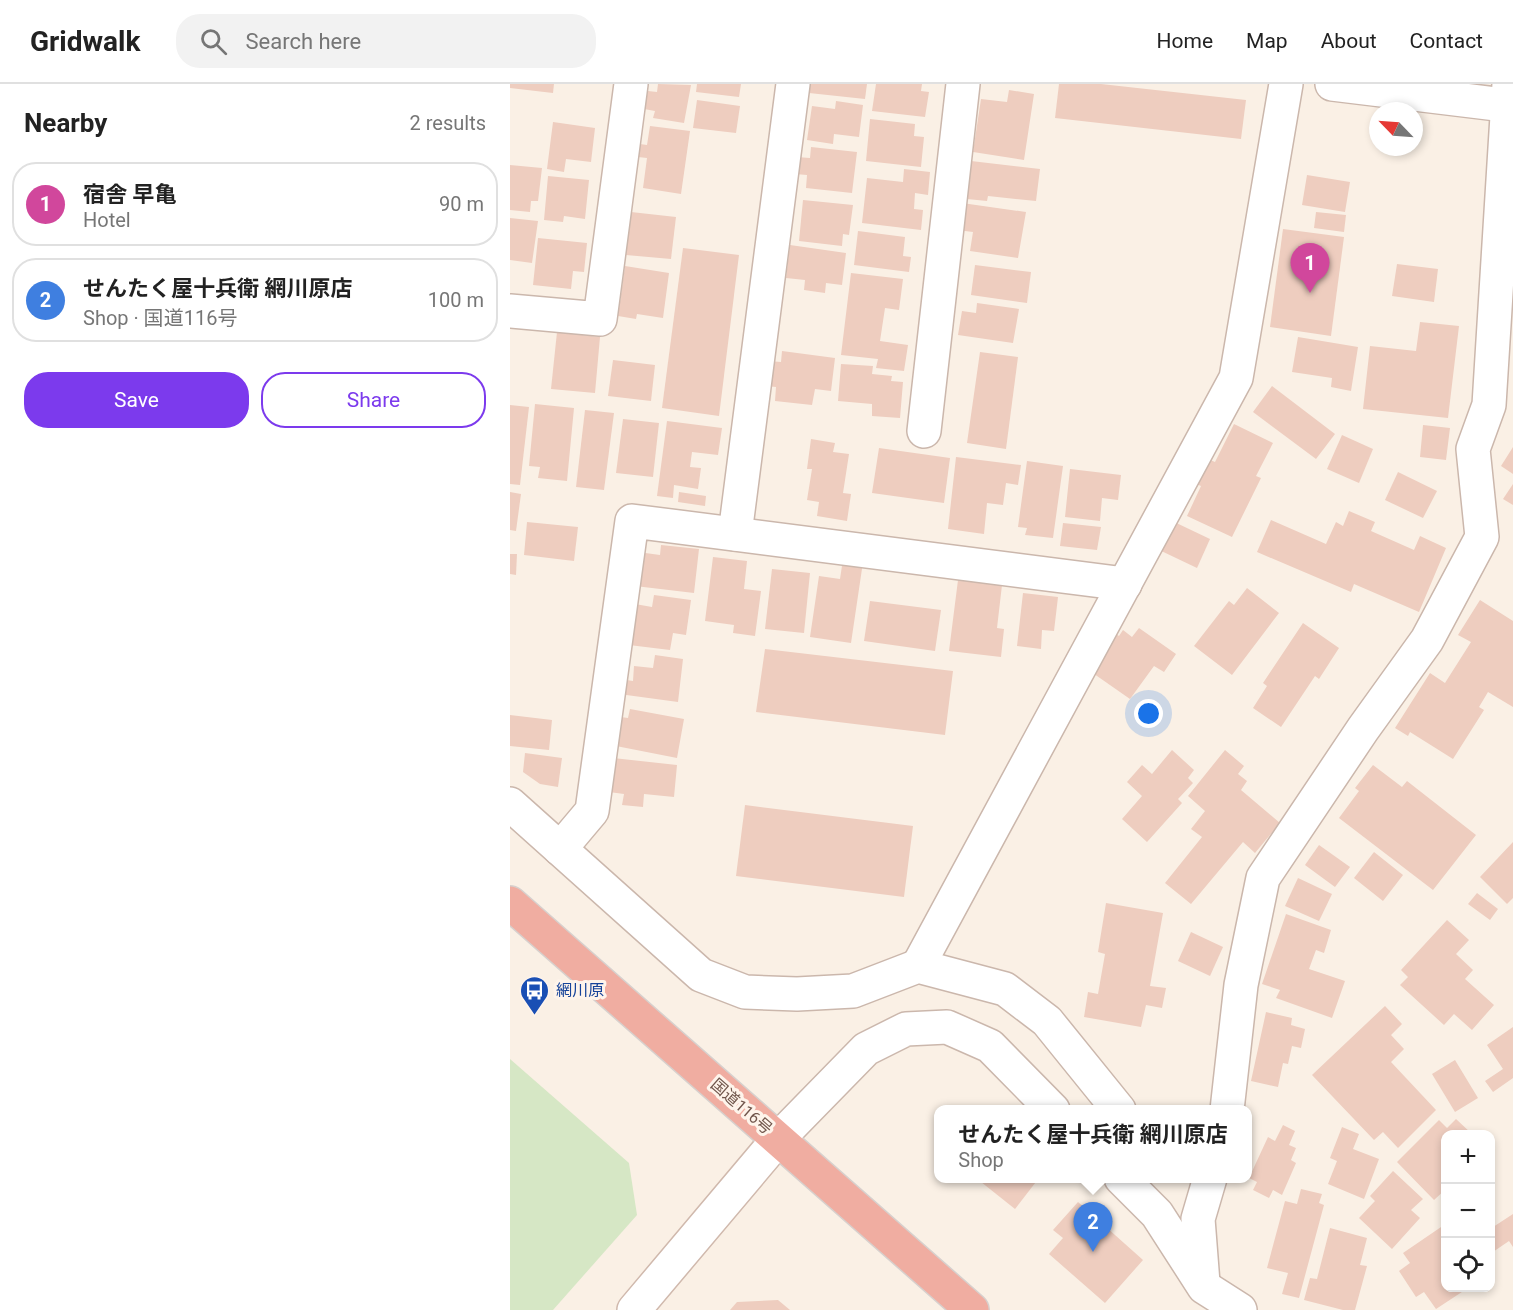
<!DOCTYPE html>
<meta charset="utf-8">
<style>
body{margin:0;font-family:Roboto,"Noto Sans JP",sans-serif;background:#f2f2f2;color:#222}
.controls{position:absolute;right:18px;bottom:18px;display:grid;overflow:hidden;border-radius:12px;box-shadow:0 3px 9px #0003}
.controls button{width:54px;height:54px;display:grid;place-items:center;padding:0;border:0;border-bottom:2px solid #e0e0e0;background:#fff;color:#222;font:30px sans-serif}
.compass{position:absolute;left:859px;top:18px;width:54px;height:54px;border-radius:50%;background:#fff;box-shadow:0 3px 9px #0003;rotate:295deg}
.you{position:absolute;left:639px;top:630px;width:21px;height:21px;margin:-15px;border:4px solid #fff;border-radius:50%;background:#1a73e8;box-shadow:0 0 0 9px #1a73e833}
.badge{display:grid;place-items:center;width:39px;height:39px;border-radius:50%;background:#7c3aed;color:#fff;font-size:20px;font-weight:700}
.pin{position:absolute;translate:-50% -50px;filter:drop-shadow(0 2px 3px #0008)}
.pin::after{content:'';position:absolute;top:32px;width:21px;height:18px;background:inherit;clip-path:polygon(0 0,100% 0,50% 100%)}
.popup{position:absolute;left:424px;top:1021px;width:318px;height:78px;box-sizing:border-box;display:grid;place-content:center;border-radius:12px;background:#fff;filter:drop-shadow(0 2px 4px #0005);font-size:20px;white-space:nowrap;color:#767676}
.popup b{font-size:22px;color:#222}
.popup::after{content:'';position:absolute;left:50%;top:100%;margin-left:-12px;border:12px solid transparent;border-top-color:#fff}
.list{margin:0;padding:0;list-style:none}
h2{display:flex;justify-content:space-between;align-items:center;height:78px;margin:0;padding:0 24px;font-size:26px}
h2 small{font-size:20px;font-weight:400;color:#767676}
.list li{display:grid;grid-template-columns:39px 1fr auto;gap:18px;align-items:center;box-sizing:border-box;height:84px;margin:0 12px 12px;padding:0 12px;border:2px solid #e0e0e0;border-radius:24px}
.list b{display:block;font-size:22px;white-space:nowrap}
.list p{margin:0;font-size:20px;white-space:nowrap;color:#767676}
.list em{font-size:20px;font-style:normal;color:#767676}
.actions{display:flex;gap:12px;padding:18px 24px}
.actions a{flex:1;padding:14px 0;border:2px solid #7c3aed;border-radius:24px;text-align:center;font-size:21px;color:#7c3aed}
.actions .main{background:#7c3aed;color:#fff}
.icon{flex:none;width:33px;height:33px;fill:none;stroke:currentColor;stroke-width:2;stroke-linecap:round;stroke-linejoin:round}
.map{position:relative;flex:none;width:1003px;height:1226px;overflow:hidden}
header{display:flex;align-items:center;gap:36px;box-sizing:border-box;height:84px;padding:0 30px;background:#fff;border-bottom:2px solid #e0e0e0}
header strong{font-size:28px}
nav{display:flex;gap:33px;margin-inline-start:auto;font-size:21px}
.search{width:420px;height:54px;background:#f2f2f2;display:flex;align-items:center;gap:15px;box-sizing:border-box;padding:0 21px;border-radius:24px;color:#767676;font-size:22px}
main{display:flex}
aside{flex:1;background:#fff}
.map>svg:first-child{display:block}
.green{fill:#d6e7c5}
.building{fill:#eecdbf}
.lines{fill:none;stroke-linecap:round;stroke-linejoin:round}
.street-casing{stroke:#cbb7ac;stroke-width:36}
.secondary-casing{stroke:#d0b9ad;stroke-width:36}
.highway-casing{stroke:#d7d0cd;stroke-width:36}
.street{stroke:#fff;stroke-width:33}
.secondary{stroke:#fff;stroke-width:33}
.highway{stroke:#f0ada1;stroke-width:33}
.labels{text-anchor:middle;stroke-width:6;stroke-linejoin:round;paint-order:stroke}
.transit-label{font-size:16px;fill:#164399;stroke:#fef4eb;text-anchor:start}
.street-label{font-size:16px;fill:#71564c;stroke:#fef4eb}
</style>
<header>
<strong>Gridwalk</strong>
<div class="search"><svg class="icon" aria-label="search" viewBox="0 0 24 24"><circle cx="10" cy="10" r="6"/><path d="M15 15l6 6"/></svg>Search here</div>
<nav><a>Home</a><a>Map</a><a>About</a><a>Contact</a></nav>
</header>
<main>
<aside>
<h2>Nearby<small>2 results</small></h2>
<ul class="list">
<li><span class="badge" style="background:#d1479c">1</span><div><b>宿舎 早亀</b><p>Hotel</p></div><em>90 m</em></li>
<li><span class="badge" style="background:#3f7fe0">2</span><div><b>せんたく屋十兵衛 網川原店</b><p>Shop · 国道116号</p></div><em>100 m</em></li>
</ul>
<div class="actions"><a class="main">Save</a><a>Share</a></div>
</aside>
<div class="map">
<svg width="1003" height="1226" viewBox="0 0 1003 1226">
<rect width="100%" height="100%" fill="#faf0e5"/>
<!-- green -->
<polygon class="green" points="0,975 119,1079 127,1131 43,1226 0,1226"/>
<!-- building -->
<g class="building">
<polygon points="0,0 44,0 43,9 0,4"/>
<polygon points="148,0 181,1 174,39 143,34 145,27 134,25 138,7 147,8"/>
<polygon points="187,0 231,0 229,13 186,8"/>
<polygon points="300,0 357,0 355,15 299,9"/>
<polygon points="366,0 412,0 411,7 419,8 415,33 362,27"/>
<polygon points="549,0 591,0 736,16 731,55 545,34"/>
<polygon points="499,6 524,10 514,76 463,68 471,15 497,18"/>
<polygon points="187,16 230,22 226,49 183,44"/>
<polygon points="326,17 353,21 349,53 324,50 323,60 297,56 302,22 325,25"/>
<polygon points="360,35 405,40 404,52 414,53 411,83 356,77"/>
<polygon points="43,38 85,44 81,78 56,75 54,88 37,85"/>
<polygon points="140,42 180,47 171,110 133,104 137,74 128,73 130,60 137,61"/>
<polygon points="301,63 347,68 342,109 296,104 297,91 285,90 287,73 300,74"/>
<polygon points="461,77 530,85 526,117 478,112 477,117 457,115"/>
<polygon points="0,81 32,84 28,117 21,117 20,128 0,126"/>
<polygon points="394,85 420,88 418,111 405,109 404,125 413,126 411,146 352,139 357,94 393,98"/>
<polygon points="797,91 840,98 835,128 792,121"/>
<polygon points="38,92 79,96 75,135 54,132 53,138 34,136"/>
<polygon points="293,116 343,121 339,151 333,150 332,162 289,157"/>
<polygon points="452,119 516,128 508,174 460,167 463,148 447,146"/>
<polygon points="121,128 166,133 161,175 116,171"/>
<polygon points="806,128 836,131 834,148 804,144"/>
<polygon points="0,134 28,137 22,179 0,176"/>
<polygon points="773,145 834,153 821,252 760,243"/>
<polygon points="348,147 395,153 393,172 401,173 399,188 344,181"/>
<polygon points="28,154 77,159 74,188 63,187 61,205 23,201"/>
<polygon points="280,161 336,169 332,201 316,199 315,209 294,206 295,196 276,194"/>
<polygon points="173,164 229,171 209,332 152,324"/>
<polygon points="887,180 928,185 924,218 882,212"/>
<polygon points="465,181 521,188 517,219 461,211"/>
<polygon points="115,182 159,189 153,234 127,230 126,235 108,232"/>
<polygon points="341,189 393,195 389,226 375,224 370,257 398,261 394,287 366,284 368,275 331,271"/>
<polygon points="467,219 509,225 503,259 448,251 452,227 466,229"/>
<polygon points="910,238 949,242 938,334 853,325 860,262 906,267"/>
<polygon points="47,248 90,253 85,309 41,305"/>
<polygon points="788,253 848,263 841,307 821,303 822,294 782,288"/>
<polygon points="272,267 325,274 321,307 305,305 302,321 265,317 266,303 256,302 259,277 271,278"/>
<polygon points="470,268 508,273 496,365 457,359"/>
<polygon points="103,276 145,281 141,317 98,312"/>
<polygon points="331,280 363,282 362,290 382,292 381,297 393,298 390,334 362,332 362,320 328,317"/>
<polygon points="762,302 825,350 806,375 743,328"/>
<polygon points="25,320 64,324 57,397 28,394 30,383 19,382"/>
<polygon points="0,321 19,323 10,401 0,400"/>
<polygon points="75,326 104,329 94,406 66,403"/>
<polygon points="113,335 149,339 143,393 106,389"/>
<polygon points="157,337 212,344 208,371 182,368 180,383 191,384 188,405 164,401 163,414 147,412"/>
<polygon points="724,340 763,359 746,392 751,394 722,453 677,432 691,402 679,397 691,372 705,378"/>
<polygon points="913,341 940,344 936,376 910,373"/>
<polygon points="832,351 863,365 849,399 817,385"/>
<polygon points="301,355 325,359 323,368 339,370 333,409 341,410 337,437 307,432 309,418 297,416 302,385 297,385"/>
<polygon points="1003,363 1003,390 991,382"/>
<polygon points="369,364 440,374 434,419 362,409"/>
<polygon points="446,373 511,381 508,401 496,399 493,421 477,419 474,450 438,445"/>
<polygon points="517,377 553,382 543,454 515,451 517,444 508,443"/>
<polygon points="560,385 611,391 608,416 592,414 590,437 555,433"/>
<polygon points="888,388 927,407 913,434 875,416"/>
<polygon points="1003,400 1003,421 993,415"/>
<polygon points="0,408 11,410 6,447 0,446"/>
<polygon points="169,408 196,412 195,422 168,418"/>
<polygon points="839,427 865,438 861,447 904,466 910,452 936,464 909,528 844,500 841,508 747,468 761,436 816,460 826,438 833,442"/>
<polygon points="658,435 700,455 687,484 645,464"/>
<polygon points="17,438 68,443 64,477 14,471"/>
<polygon points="553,439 591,443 587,466 550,462"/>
<polygon points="151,461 189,465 184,509 125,502 128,468 150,471"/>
<polygon points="0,470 7,470 6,491 0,490"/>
<polygon points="203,473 237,477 234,505 251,507 245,552 223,549 224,541 195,537"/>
<polygon points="333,475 353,478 341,559 300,553 309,492 330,495"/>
<polygon points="262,485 300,489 294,549 255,545"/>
<polygon points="448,496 492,501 487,544 494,545 491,573 439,567"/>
<polygon points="737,504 769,529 722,591 684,562 719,517 724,521"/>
<polygon points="513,509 548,513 544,547 532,546 531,565 507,562"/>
<polygon points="144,511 181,516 176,551 163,549 160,566 119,561 125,520 142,523"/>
<polygon points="970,516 1003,537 1003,623 978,608 969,623 974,626 943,675 900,648 898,652 885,644 920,589 935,599 961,558 948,551"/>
<polygon points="360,517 431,526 425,567 354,557"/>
<polygon points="793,539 829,564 809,595 805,592 771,643 743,624 757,602 753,599"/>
<polygon points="629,544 666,570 654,588 644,582 620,615 577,585 603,548 609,552 613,546 622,553"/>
<polygon points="255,565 443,587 435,651 246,628"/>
<polygon points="145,571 173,575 168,618 109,610 110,595 123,597 124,582 143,584"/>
<polygon points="120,625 174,635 167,674 106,662 111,633 118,634"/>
<polygon points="0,631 42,636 39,666 0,662"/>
<polygon points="662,666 684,686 678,694 683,699 668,715 672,719 637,758 612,735 632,712 617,698 632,681 642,690"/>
<polygon points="715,666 734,682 728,690 737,697 731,706 770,739 745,769 733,758 681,820 655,799 692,753 681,745 695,727 678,712"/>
<polygon points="15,669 52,674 48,703 30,700 13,688"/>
<polygon points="103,674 167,681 164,713 134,710 133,723 112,721 114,710 99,708"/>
<polygon points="863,681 892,703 897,697 966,751 923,806 829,734 849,707 845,704"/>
<polygon points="235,721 403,742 394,813 226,792"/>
<polygon points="1003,758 1003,814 997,820 970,793"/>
<polygon points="809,761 840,783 825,803 795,781"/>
<polygon points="864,768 893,791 873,817 844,794"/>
<polygon points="788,794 822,810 809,837 775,822"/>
<polygon points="967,809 988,825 980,836 958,820"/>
<polygon points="596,819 653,829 640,902 656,904 652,924 636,921 631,943 574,933 578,908 588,910 595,870 588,868"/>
<polygon points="776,830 821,846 814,869 806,866 799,885 835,897 822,934 766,914 770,906 752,900"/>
<polygon points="937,836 959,856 946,870 963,886 955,895 984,921 962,946 944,930 934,941 890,901 898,893 891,886"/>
<polygon points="681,848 713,863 700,892 668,877"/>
<polygon points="875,922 892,940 881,951 894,965 881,978 926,1026 888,1064 873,1048 864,1056 802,991"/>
<polygon points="756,928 782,934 781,941 795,945 791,964 782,962 778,980 773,979 768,1003 741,997"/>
<polygon points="1003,943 1003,994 983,1008 975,997 993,985 977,961"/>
<polygon points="945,976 968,1014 945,1028 922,990"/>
<polygon points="946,1035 962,1050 936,1050 936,1105 924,1116 887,1078 929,1036 937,1044"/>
<polygon points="773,1041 785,1047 779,1061 786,1064 781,1076 786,1079 772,1111 763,1106 759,1114 743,1106 747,1098 739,1094 758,1053 765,1057"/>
<polygon points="832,1043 849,1050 843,1065 869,1075 854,1115 818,1100 827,1077 820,1074"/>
<polygon points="883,1087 913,1115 901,1126 910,1134 882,1165 849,1134 865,1117 860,1112"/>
<polygon points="466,1094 529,1094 505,1125"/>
<polygon points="791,1105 812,1110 809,1119 814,1121 789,1214 772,1210 778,1189 757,1184 775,1117 787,1120"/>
<polygon points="568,1118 633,1176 595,1219 539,1170 553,1154 543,1146"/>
<polygon points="1003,1130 1003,1163 999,1157 980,1170 980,1145"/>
<polygon points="934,1141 936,1204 958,1204 926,1225 914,1208 906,1213 889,1187 900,1179 893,1169"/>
<polygon points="820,1144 857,1154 850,1181 857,1182 845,1226 833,1226 794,1216 800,1194 807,1195"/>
<polygon points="268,1216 280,1226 220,1226 227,1218"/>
</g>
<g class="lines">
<defs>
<g id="street">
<polyline points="822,0 1003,22"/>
<polyline points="0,227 90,235 121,0"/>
<polyline points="414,347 453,0"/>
<polyline points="225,450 283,0"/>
<polyline points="0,720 191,891 235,908 287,910 343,907 408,882 495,905 537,937 609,1026"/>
<polyline points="50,765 82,727 122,437 615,500"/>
<polyline points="408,882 726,294 776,0"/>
<polyline points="717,1026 731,901 753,794 853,645 917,556 972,453 963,365 979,321 999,0"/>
<polyline points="269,1054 356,965 396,945 437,943 480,962 543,1026"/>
<polyline points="611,1094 647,1130 694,1203 730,1226"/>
<polyline points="693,1199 688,1135 700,1094"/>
</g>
<polyline id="secondary" points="124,1226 269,1054"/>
<polyline id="highway" points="0,819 462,1226"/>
</defs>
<!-- street casing -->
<use href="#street" class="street-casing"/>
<!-- secondary casing -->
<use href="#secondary" class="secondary-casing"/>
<!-- highway casing -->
<use href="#highway" class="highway-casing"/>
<!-- street -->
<use href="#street" class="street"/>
<!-- secondary -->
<use href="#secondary" class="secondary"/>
<!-- highway -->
<use href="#highway" class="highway"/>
</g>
<!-- icons -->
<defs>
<symbol id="bus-pin" viewBox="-11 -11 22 30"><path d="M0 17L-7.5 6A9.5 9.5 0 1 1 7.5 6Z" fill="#1a4fb4" stroke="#fef4eb"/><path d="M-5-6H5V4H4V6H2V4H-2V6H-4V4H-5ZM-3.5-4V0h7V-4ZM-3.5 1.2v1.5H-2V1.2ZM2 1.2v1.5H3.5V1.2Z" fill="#fff"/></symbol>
</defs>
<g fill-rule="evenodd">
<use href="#bus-pin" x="8" y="890" width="33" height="45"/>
</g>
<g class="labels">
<!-- transit labels -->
<g class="transit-label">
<text x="46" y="912">網川原</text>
</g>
<!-- street labels -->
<g class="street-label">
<text transform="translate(232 1022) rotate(41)" y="6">国道116号</text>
</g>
</g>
</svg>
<div class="controls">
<button>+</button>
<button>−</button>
<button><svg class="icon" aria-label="locate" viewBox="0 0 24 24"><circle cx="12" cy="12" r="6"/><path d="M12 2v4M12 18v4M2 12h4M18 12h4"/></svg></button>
</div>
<svg class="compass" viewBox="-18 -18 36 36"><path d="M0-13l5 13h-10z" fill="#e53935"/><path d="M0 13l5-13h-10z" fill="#767676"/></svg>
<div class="you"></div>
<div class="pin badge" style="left:800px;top:209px;background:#d1479c">1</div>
<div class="pin badge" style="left:583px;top:1168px;background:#3f7fe0">2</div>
<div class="popup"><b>せんたく屋十兵衛 網川原店</b>Shop</div>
</div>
</main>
